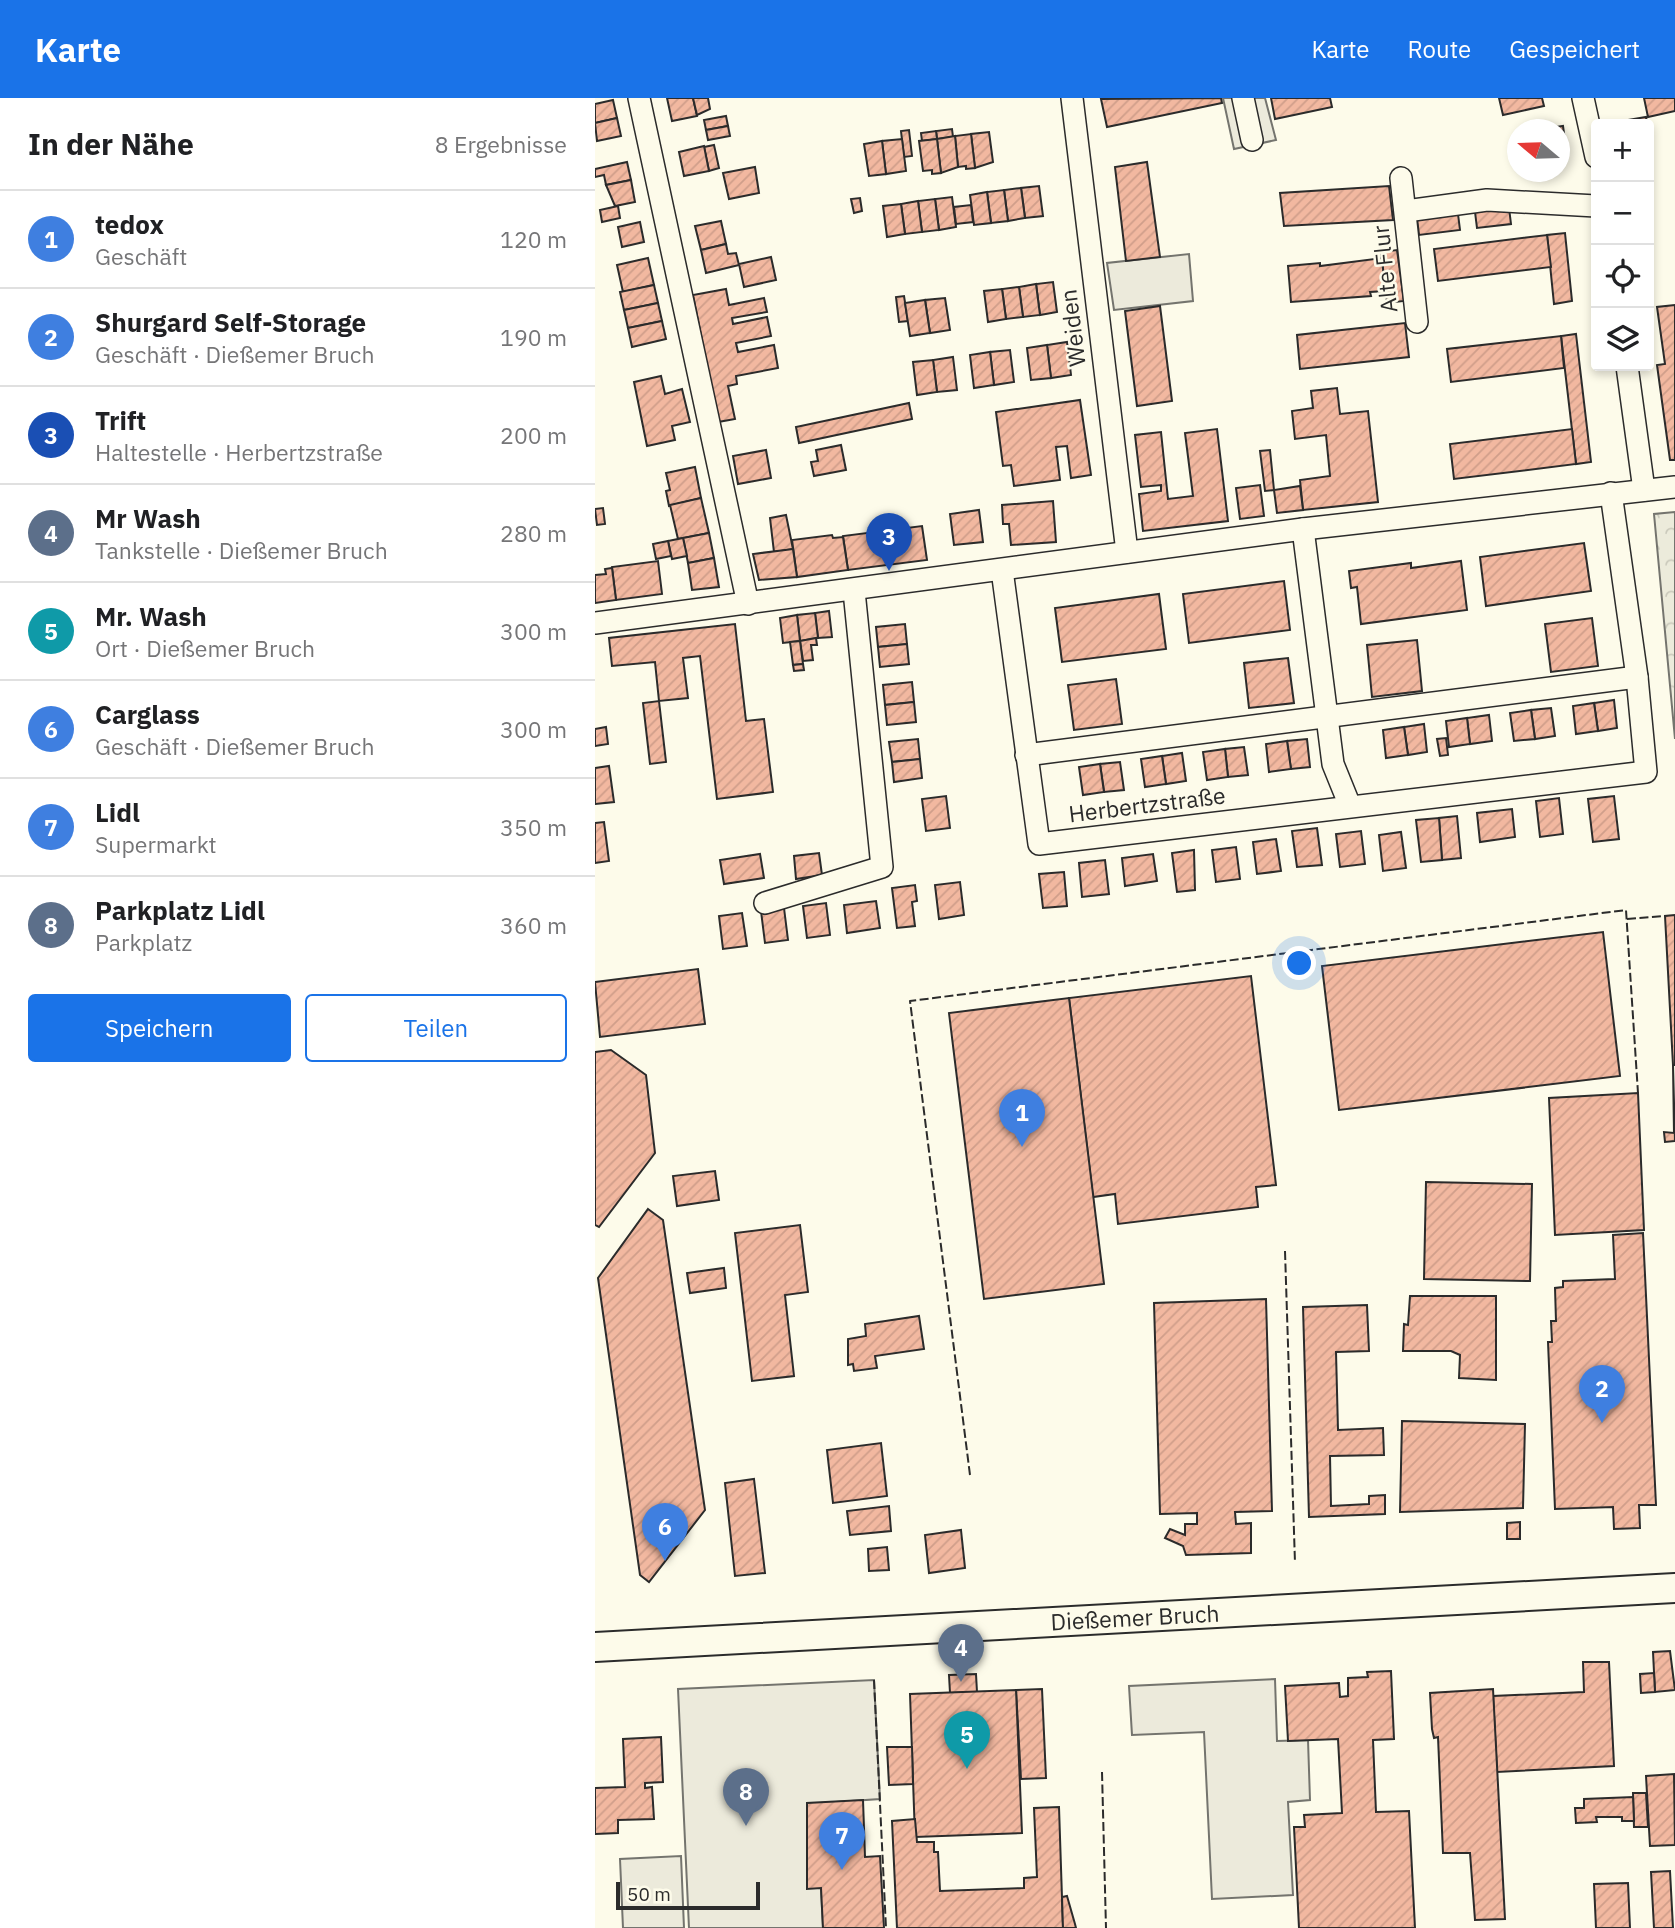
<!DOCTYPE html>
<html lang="de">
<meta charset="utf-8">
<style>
body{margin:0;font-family:"IBM Plex Sans",sans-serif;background:#f6f6f6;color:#202124}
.controls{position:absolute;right:21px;top:21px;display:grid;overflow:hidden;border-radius:7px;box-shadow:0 4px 10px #0003}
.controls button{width:63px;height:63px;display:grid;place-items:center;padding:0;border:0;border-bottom:2px solid #e0e0e0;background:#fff;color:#202124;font:35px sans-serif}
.compass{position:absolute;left:912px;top:21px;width:63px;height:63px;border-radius:50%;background:#fff;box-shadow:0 4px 10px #0003;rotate:289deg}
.scale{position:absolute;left:21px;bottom:18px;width:144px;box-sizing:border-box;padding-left:7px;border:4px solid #2b2b2b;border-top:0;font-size:19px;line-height:24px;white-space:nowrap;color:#2b2b2b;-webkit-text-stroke:5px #fdfbea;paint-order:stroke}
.you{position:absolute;left:705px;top:866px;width:24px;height:24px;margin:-18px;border:5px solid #fff;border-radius:50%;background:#1a73e8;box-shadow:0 0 0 10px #1a73e833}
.badge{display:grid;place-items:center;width:46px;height:46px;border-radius:50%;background:#1a73e8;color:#fff;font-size:23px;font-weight:700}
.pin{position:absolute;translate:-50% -58px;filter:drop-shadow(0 2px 4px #0008)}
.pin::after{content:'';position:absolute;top:37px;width:24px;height:21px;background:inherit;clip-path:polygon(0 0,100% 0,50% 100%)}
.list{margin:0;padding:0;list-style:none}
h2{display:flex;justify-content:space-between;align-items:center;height:91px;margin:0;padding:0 28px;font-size:30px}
h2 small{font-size:23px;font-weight:400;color:#757577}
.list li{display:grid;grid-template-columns:46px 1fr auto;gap:21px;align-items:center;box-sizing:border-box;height:98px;padding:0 28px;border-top:2px solid #e0e0e0}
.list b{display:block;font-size:26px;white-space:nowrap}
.list p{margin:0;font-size:23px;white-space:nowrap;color:#757577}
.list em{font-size:23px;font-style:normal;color:#757577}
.actions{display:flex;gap:14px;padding:21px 28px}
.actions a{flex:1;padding:16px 0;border:2px solid #1a73e8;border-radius:7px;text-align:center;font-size:24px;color:#1a73e8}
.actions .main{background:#1a73e8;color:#fff}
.icon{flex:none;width:38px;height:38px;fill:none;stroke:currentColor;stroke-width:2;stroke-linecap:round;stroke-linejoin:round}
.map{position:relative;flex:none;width:1080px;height:1830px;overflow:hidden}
header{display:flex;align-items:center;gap:42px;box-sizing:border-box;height:98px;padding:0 35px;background:#1a73e8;color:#fff}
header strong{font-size:33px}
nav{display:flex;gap:38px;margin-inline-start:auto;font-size:24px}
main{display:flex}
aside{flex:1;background:#fff}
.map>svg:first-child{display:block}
.park{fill:url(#park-crowns);stroke:#74746e;stroke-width:2}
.parking{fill:#eceadb;stroke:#74746e;stroke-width:2}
.building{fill:url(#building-hatch);stroke:#2b2b2b;stroke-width:2}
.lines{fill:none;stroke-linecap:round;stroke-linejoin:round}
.minor-casing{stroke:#2b2b2b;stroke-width:24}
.major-casing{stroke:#2b2b2b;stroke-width:32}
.minor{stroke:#fdfbea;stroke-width:21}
.major{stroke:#fdfbea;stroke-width:28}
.fence{stroke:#2b2b2b;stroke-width:2;stroke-dasharray:9 3.5;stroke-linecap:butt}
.labels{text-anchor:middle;stroke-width:5;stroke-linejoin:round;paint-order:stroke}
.street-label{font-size:23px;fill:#2b2b2b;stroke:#fdfbea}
</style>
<header>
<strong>Karte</strong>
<nav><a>Karte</a><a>Route</a><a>Gespeichert</a></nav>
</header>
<main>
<aside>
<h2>In der Nähe<small>8 Ergebnisse</small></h2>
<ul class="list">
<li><span class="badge" style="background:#3f7fe0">1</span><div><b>tedox</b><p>Geschäft</p></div><em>120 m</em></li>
<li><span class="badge" style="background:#3f7fe0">2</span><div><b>Shurgard Self-Storage</b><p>Geschäft · Dießemer Bruch</p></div><em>190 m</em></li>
<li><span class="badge" style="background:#1a4fb4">3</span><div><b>Trift</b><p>Haltestelle · Herbertzstraße</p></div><em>200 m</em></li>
<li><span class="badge" style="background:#5c6f8a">4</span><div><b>Mr Wash</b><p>Tankstelle · Dießemer Bruch</p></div><em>280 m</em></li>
<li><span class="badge" style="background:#0f9aa8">5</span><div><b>Mr. Wash</b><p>Ort · Dießemer Bruch</p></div><em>300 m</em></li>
<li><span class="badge" style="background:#3f7fe0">6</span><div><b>Carglass</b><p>Geschäft · Dießemer Bruch</p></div><em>300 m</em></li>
<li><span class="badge" style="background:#3f7fe0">7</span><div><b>Lidl</b><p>Supermarkt</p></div><em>350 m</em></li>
<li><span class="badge" style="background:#5c6f8a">8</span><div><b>Parkplatz Lidl</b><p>Parkplatz</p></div><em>360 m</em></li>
</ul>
<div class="actions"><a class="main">Speichern</a><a>Teilen</a></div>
</aside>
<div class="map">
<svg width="1080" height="1830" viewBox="0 0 1080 1830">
<defs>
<pattern id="park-crowns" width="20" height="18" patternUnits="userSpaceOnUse" patternTransform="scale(1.75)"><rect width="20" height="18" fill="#ecebdb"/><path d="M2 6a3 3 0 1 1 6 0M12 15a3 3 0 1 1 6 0" fill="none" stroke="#cbcabc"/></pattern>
<pattern id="building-hatch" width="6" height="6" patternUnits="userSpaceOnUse" patternTransform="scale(1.75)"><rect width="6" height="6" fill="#f2b8a0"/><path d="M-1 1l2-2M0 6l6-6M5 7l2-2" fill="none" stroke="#d09e8a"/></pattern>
</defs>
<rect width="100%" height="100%" fill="#fdfbea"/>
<!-- park -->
<polygon class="park" points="1080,414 1080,641 1059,416"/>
<!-- parking -->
<g class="parking">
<polygon points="628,0 670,0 681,42 639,51"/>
<polygon points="594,156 598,203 519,212 512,165"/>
<polygon points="680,1581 682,1643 713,1642 715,1702 693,1704 698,1797 617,1801 609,1634 537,1637 534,1588"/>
<polygon points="279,1582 285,1701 212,1706 212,1790 226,1790 228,1830 94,1830 83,1591"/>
<polygon points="86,1758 89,1830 28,1830 25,1761"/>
</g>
<!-- building -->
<g class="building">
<polygon points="72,0 98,0 102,18 77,23"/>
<polygon points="98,0 113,0 115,11 102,17"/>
<polygon points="626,0 627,5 512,29 506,1"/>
<polygon points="676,0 735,0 737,9 680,21"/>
<polygon points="904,0 947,0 949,8 908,17"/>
<polygon points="1049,0 1080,0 1080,13 1053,19"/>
<polygon points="18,2 22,20 0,25 0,6"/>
<polygon points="131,18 133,28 111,32 109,22"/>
<polygon points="1051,19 1052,26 1028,26 1027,23"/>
<polygon points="22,20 26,38 2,43 0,25"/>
<polygon points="133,28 135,38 113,42 111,32"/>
<polygon points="968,28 971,50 964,51 964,32 942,32"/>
<polygon points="357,31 358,39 342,41 341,33"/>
<polygon points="314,32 317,58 309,59 306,33"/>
<polygon points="341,33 342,41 327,43 326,35"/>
<polygon points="394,34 398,64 380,70 376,36"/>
<polygon points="376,36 380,70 371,71 371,68 363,69 360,38"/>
<polygon points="360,38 363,69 346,75 342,41"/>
<polygon points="307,41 311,73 291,76 287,43"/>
<polygon points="342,41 346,75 337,76 337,72 328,73 324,43"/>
<polygon points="287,43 291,76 274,78 269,46"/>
<polygon points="119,47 124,70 114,73 109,49"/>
<polygon points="109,48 114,73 89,78 84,54"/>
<polygon points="32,64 36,82 11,87 9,77 0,79 0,71"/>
<polygon points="552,64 565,159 531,163 520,69"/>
<polygon points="160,69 164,95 134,101 128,75"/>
<polygon points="36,82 40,104 20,108 11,87"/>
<polygon points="444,88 448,118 430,120 426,90"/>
<polygon points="794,88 798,122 689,128 685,95"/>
<polygon points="426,90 430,120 413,123 409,92"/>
<polygon points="409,92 413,123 396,125 392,94"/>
<polygon points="392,94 396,125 379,127 375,97"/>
<polygon points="357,99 361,129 344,132 340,101"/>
<polygon points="265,100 267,113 259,115 256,101"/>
<polygon points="340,101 344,132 327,134 323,103"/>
<polygon points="323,103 327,134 310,136 306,106"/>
<polygon points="306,106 310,136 292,139 288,108"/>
<polygon points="376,107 378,124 361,126 359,109"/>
<polygon points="23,108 25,120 7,124 5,112"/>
<polygon points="914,110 916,126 882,130 880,114"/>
<polygon points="863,116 865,132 824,137 822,120"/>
<polygon points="126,123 131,146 106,152 100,128"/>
<polygon points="45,124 49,144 27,149 23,129"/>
<polygon points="970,135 977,203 959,206 952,137"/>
<polygon points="952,137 956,169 843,183 839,151"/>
<polygon points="131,146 133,156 141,155 144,167 111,175 106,152"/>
<polygon points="802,152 809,203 792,205 786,154"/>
<polygon points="176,159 181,182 149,189 144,166"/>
<polygon points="53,160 59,187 28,194 22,167"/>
<polygon points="787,160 790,193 775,194 776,198 696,204 693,168 725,165 725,168"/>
<polygon points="458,184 462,214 445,217 441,186"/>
<polygon points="441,186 445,217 428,219 424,189"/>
<polygon points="59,187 63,205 29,212 25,194"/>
<polygon points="424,189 428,219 411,221 407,191"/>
<polygon points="131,191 134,207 169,200 172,214 137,220 138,226 172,219 176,238 141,245 143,254 179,247 183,270 141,278 142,286 133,288 140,321 123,324 98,197"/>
<polygon points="407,191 411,221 393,224 389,193"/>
<polygon points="309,198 313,223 304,224 301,199"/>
<polygon points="350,200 355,232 335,235 330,202"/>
<polygon points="330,202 335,235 315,238 310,205"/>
<polygon points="63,205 67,223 33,230 29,212"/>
<polygon points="1080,207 1080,362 1075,362 1062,267 1070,266 1062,209"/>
<polygon points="565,208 577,303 542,308 530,213"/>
<polygon points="67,223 71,241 37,249 33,230"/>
<polygon points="810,225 814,259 705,271 702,237"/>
<polygon points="981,236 996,364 981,366 966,238"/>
<polygon points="966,238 969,270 856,284 852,251"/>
<polygon points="472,244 476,277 456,280 452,247"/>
<polygon points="452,247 456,280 436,282 432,250"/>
<polygon points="415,252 419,284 399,287 395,254"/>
<polygon points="395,254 399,287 379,290 375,257"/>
<polygon points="358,259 362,292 342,294 338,262"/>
<polygon points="338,262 342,294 322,297 318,264"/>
<polygon points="66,278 70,296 87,291 95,324 77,328 80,342 52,348 39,284"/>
<polygon points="742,290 745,316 773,313 783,404 708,412 705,382 735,378 731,337 700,341 697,313 718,310 716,293"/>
<polygon points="485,302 496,377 476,380 472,348 461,349 465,382 419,388 416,367 408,368 401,314"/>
<polygon points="314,305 317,321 204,345 201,329"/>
<polygon points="622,331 633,423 548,433 544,396 566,393 566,387 546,389 540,337 566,334 573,401 598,398 590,335"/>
<polygon points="977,331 981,366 859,381 855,346"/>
<polygon points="246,347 251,372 219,378 216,364 223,363 221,352"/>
<polygon points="171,352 176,380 143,386 138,358"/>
<polygon points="675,352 679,392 670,393 665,353"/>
<polygon points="100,369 106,400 74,408 71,393 75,392 71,375"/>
<polygon points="665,387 669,418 645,421 641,390"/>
<polygon points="705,388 708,412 682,415 679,392"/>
<polygon points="106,400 114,435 83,441 75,407"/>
<polygon points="458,403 461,444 416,447 414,426 408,426 407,407"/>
<polygon points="8,410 10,426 2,427 0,411"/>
<polygon points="384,412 388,444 359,447 355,416"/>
<polygon points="191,417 198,451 179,454 175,420"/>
<polygon points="327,428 332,462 253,472 248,438"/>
<polygon points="114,435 119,460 93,465 88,440"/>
<polygon points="237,437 238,440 248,439 253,472 202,479 197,442"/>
<polygon points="88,440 92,458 77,461 73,443"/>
<polygon points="73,443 76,458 61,461 58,446"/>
<polygon points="989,445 996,493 891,508 885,459"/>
<polygon points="198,451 202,479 164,482 158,456"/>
<polygon points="119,460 124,489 97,492 93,465"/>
<polygon points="63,463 67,496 21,502 17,469"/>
<polygon points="866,463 872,512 766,526 762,489 756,490 754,473 816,465 816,470"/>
<polygon points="17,470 21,502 0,505 0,477 11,476 10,471"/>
<polygon points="689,483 695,532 594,545 588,496"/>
<polygon points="564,496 571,551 467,564 460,510"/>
<polygon points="234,513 237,539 223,540 220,515"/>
<polygon points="220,515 223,540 205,543 202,517"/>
<polygon points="202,517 205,543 188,545 185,520"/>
<polygon points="997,520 1003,568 956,574 950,526"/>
<polygon points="140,526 151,623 169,621 178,694 122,701 105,558 88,560 93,600 64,603 60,564 17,568 14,540"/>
<polygon points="310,526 312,546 283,549 281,529"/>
<polygon points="221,540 222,547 216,547 218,562 208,563 205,543"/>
<polygon points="822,542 827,593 777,599 772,547"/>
<polygon points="205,543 208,566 198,567 195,544"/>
<polygon points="312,546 314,566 285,569 283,549"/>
<polygon points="693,560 699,605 654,610 649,565"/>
<polygon points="208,566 209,572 199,573 198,567"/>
<polygon points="521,581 527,626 479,632 473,587"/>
<polygon points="317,584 319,604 290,607 288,587"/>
<polygon points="1019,602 1022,630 1003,633 999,605"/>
<polygon points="64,603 71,664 55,666 48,605"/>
<polygon points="319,604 321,624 292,627 290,607"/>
<polygon points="999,605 1003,633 981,636 978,608"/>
<polygon points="956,610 960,638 940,641 936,612"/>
<polygon points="936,612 940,641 919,643 915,615"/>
<polygon points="894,617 897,643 875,646 872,620"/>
<polygon points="872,620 875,646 854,649 851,623"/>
<polygon points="829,626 832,654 813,657 809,629"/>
<polygon points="11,629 13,646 0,648 0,631"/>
<polygon points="809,629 813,657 791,660 788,632"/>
<polygon points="851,640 853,657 845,658 842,641"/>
<polygon points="323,641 325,661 297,664 294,644"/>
<polygon points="712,641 715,669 696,671 692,643"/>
<polygon points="692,643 696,671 674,674 671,646"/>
<polygon points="649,649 653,677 633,679 630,651"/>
<polygon points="630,651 633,679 612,682 608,654"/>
<polygon points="587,655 591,683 571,686 567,658"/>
<polygon points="567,658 571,686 550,689 546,661"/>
<polygon points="325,661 327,680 299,684 297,664"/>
<polygon points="525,664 529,692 509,694 505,666"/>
<polygon points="505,666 509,694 488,697 484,669"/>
<polygon points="14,668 19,704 0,706 0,670"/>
<polygon points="351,698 355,730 331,733 327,701"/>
<polygon points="1019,698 1024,741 998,744 993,701"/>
<polygon points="964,700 968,736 945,739 941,703"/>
<polygon points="917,711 920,739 885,744 882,715"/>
<polygon points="862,718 866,760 847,762 844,720"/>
<polygon points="844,720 847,762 826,764 821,722"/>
<polygon points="9,724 14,763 0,765 0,725"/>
<polygon points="722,730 727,767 702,769 697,733"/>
<polygon points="766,733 770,766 745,769 741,736"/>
<polygon points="806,734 811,770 788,773 784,737"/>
<polygon points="681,741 686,773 662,776 658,744"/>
<polygon points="641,749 645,781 621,784 617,752"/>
<polygon points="599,752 600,792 582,794 577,755"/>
<polygon points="224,755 227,777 201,781 199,758"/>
<polygon points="165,756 169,780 129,786 125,762"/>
<polygon points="558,756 562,783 530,788 527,760"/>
<polygon points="510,762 514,796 487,799 484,765"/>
<polygon points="469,774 472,808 448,810 444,776"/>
<polygon points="365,784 369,817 344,821 340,787"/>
<polygon points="320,787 322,803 317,804 320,828 302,830 297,790"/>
<polygon points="281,803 285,830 252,835 249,807"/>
<polygon points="231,805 235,837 212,840 208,808"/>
<polygon points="189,810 193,842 170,845 166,813"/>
<polygon points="147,815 152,848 128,851 124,818"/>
<polygon points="1080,817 1080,967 1078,967 1070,818"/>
<polygon points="1008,834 1025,978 744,1012 727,868"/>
<polygon points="103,871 110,926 5,939 0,884"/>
<polygon points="656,878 681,1087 661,1089 663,1109 523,1126 520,1096 498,1099 474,900"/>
<polygon points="474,900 509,1186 389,1201 354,915"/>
<polygon points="16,952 51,977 60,1055 4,1129 0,1127 0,954"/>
<polygon points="1078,967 1080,1043 1070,1044 1069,1034 1079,1035"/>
<polygon points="1043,995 1049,1132 960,1137 954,1000"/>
<polygon points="120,1073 124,1102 82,1108 78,1078"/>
<polygon points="831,1084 937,1086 935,1183 829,1181"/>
<polygon points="53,1111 68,1122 110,1412 54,1484 45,1477 3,1180"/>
<polygon points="205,1127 213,1194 190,1197 199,1278 157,1283 140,1135"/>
<polygon points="1048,1135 1061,1407 1044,1407 1045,1430 1019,1431 1018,1409 960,1411 953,1244 957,1244 956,1223 961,1223 960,1190 968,1189 968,1183 1020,1181 1018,1137"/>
<polygon points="129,1170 131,1190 95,1195 92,1175"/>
<polygon points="815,1198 901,1198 901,1282 864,1280 865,1257 856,1253 808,1253 809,1226 813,1227"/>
<polygon points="671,1201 677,1413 640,1414 641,1426 656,1425 656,1455 591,1457 588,1448 570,1440 575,1431 590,1437 590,1426 602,1426 602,1415 565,1416 559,1205"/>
<polygon points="772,1207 774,1253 741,1254 743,1332 788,1330 789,1357 735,1358 736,1408 774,1406 774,1398 790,1397 790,1416 714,1419 708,1209"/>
<polygon points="324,1218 329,1251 280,1258 282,1270 259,1273 258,1266 253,1267 253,1241 271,1238 270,1226"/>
<polygon points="807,1323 930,1326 928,1410 805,1414"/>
<polygon points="286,1345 292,1398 238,1405 232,1352"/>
<polygon points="159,1381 170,1475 140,1478 130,1385"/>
<polygon points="294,1408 296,1433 255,1437 252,1413"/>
<polygon points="925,1424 925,1441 912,1441 912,1425"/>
<polygon points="366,1432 370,1470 334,1475 330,1437"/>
<polygon points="292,1449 294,1472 274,1473 273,1451"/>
<polygon points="1075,1553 1080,1592 1060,1594 1058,1554"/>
<polygon points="988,1564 1014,1564 1019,1668 902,1674 898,1598 989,1594"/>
<polygon points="796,1573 799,1641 778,1642 781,1714 814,1713 820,1830 704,1830 699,1729 710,1729 709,1717 747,1715 743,1641 693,1643 690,1588 744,1585 745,1599 753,1598 753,1580 773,1579 772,1574"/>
<polygon points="1059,1575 1060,1594 1046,1595 1045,1576"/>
<polygon points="381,1576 382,1594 355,1595 354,1577"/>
<polygon points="447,1591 451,1680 426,1681 421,1592"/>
<polygon points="898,1591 910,1821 880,1822 875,1755 848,1755 843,1639 839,1640 837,1631 835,1595"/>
<polygon points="421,1592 427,1735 320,1739 315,1596"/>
<polygon points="66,1639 68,1684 50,1685 50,1690 57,1689 59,1721 23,1722 23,1735 0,1736 0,1690 30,1689 28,1641"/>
<polygon points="292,1649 317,1649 318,1686 294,1687"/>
<polygon points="1079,1676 1080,1747 1055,1748 1051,1678"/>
<polygon points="1038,1695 1051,1695 1053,1729 1039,1729"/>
<polygon points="1038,1699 1039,1723 1027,1723 1027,1719 1001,1719 1002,1724 981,1725 980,1710 989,1710 989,1701"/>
<polygon points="268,1702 270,1759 285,1758 289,1830 228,1830 226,1790 212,1791 212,1705"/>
<polygon points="464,1709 468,1830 302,1830 297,1723 320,1721 322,1744 339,1744 339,1754 343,1754 345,1793 429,1790 429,1780 442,1779 439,1710"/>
<polygon points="1075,1773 1078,1830 1059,1830 1056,1774"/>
<polygon points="1033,1785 1035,1830 1001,1830 999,1786"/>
<polygon points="472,1798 480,1826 481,1830 468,1830 467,1799"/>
</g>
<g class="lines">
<defs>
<g id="minor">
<polyline points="44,0 153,506"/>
<polyline points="477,0 532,454"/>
<polyline points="648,0 657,42"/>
<polyline points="988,0 1001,59"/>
<polyline points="806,80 822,224"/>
<polyline points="811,113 892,102 1001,108"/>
<polyline points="1032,268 1049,392"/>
<polyline points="708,431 738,666 755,708"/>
<polyline points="407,472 444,746 1051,674 1042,579 1016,395"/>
<polyline points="0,525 708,431 1080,389"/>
<polyline points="431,657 1042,579"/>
<polyline points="170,805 287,769 259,493"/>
</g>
<polyline id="major" points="0,1549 1080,1490"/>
</defs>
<!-- minor casing -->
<use href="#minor" class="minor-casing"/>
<!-- major casing -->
<use href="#major" class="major-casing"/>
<!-- minor -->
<use href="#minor" class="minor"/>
<!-- major -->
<use href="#major" class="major"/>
<!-- fence -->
<g class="fence">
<polyline points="1032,821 1070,818"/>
<polyline points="690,1153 700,1465"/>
<polyline points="375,1377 315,903 1031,812 1043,995"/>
<polyline points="279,1582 291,1830"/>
<polyline points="507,1674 511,1830"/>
</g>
</g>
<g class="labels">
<!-- street labels -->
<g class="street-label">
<text transform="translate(790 171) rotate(-96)" y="8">Alte Flur</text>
<text transform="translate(478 230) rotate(-97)" y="8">Weiden</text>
<text transform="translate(552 707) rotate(-7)" y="8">Herbertzstraße</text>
<text transform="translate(540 1520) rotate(-3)" y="8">Dießemer Bruch</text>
</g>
</g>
</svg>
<div class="controls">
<button>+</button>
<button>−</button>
<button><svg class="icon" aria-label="locate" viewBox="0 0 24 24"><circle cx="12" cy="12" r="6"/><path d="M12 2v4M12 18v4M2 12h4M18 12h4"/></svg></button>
<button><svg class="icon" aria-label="layers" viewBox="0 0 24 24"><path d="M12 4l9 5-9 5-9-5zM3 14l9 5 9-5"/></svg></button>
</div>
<svg class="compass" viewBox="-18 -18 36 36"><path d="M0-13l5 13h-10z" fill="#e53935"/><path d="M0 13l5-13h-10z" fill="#757577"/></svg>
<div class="scale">50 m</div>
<div class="you"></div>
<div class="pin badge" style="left:427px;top:1049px;background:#3f7fe0">1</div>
<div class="pin badge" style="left:1007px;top:1325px;background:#3f7fe0">2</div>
<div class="pin badge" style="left:294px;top:473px;background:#1a4fb4">3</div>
<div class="pin badge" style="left:366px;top:1584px;background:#5c6f8a">4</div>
<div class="pin badge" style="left:372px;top:1671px;background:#0f9aa8">5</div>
<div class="pin badge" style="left:70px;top:1463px;background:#3f7fe0">6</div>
<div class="pin badge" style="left:247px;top:1772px;background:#3f7fe0">7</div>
<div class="pin badge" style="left:151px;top:1728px;background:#5c6f8a">8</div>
</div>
</main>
